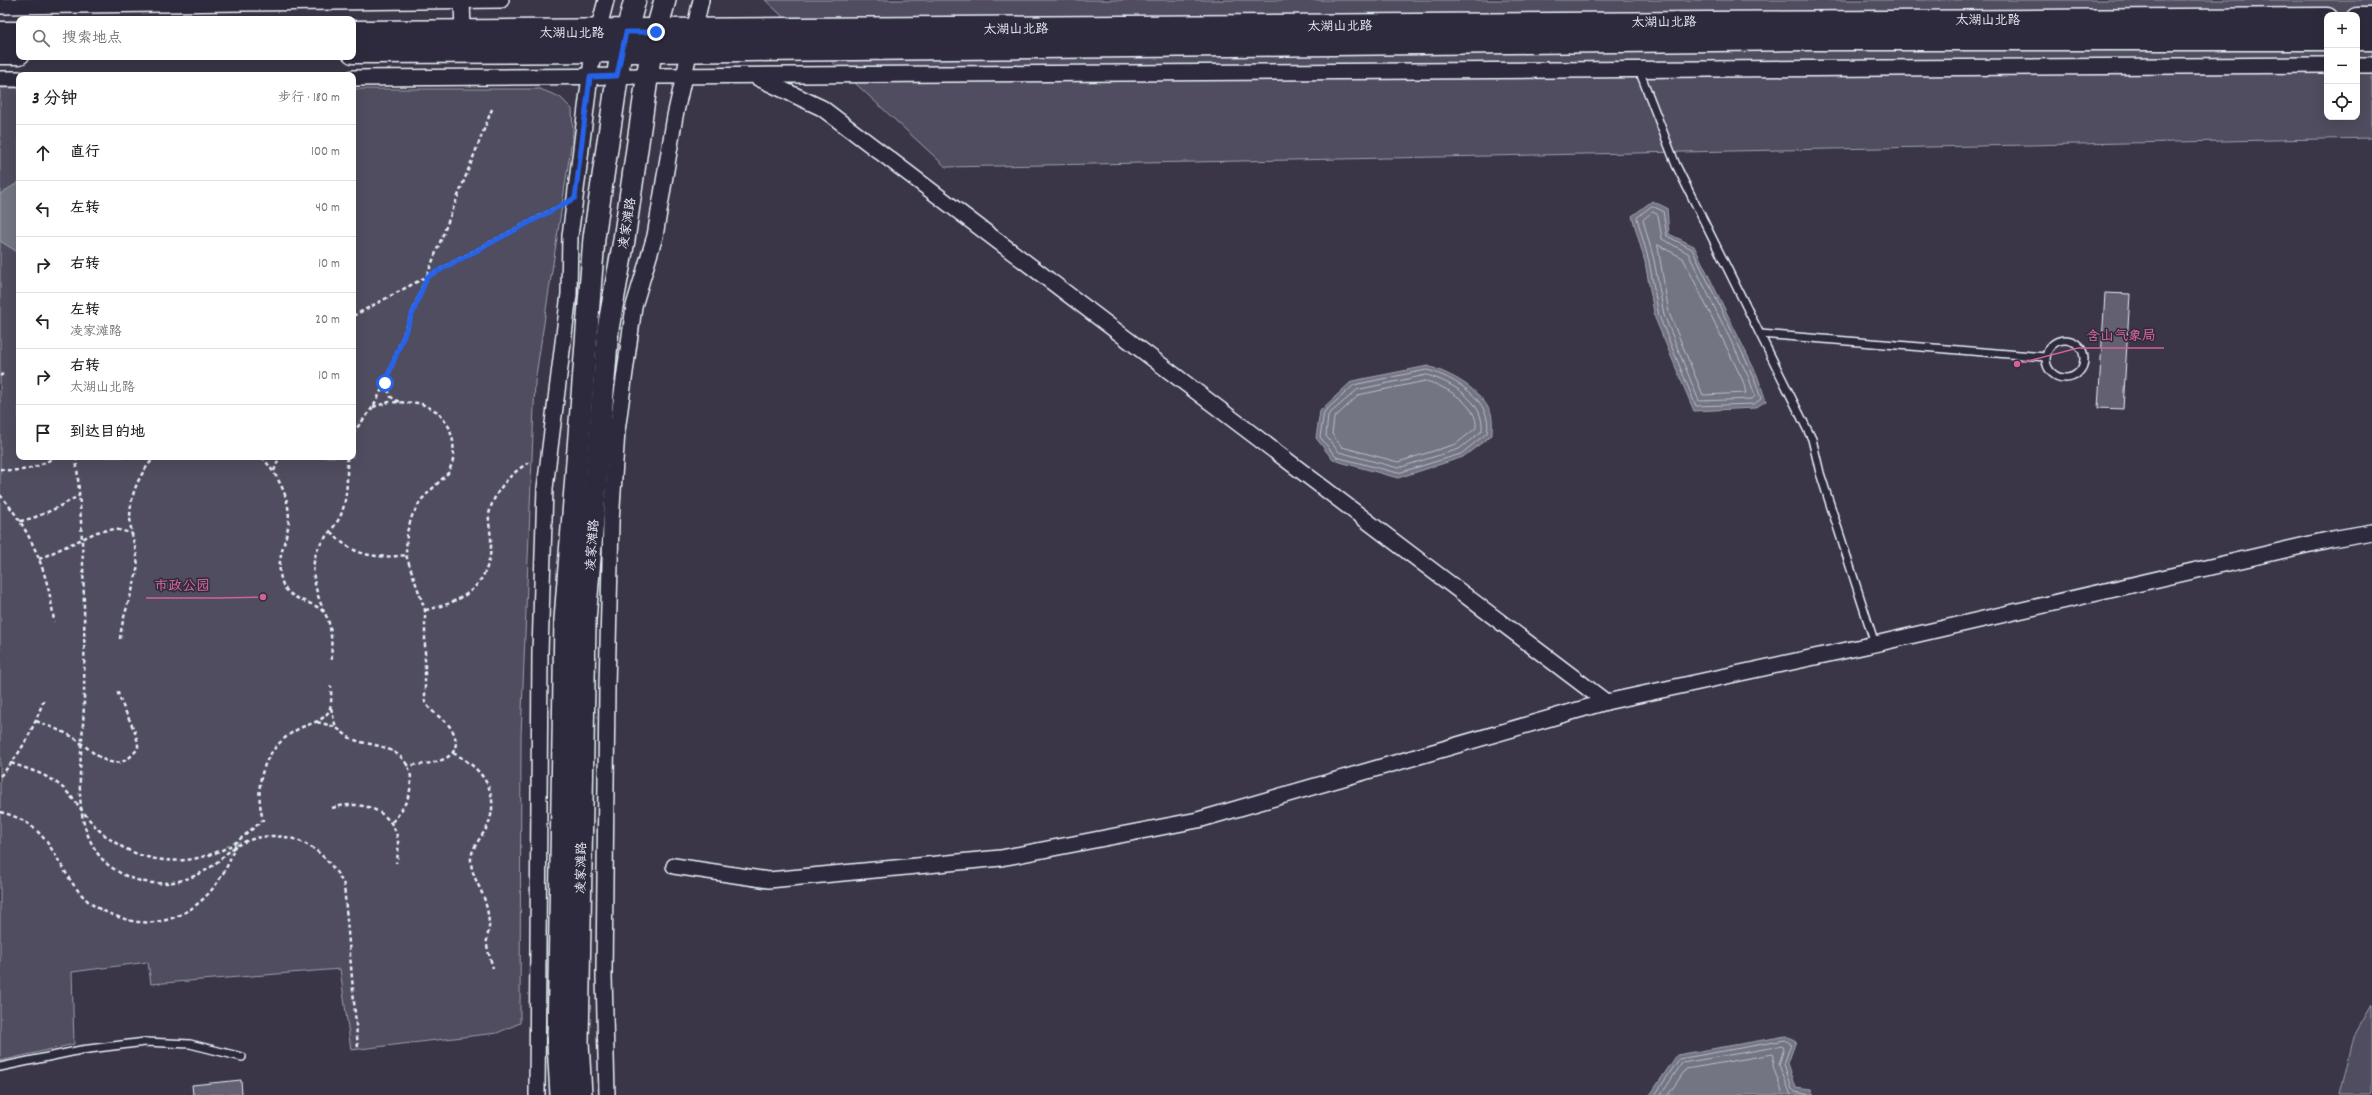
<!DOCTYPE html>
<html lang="zh">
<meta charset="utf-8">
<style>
body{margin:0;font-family:Dekko,"LXGW WenKai TC",sans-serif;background:#f6f6f6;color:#222}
.controls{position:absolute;right:12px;top:12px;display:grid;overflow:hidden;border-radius:8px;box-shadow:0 4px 16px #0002}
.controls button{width:36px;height:36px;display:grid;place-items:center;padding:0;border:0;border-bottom:1px solid #e0e0e0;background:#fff;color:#222;font:20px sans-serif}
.stop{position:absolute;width:12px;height:12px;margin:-9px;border:3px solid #2563eb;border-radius:50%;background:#fff}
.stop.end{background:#2563eb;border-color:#fff;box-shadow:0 1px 4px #0008}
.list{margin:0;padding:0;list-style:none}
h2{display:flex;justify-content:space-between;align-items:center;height:52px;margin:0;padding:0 16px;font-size:17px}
h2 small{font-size:13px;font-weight:400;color:#767676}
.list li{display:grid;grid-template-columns:26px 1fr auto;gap:12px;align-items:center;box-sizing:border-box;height:56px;padding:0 16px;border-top:1px solid #e0e0e0}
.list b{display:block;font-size:15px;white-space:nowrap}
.list p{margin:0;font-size:13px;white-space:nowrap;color:#767676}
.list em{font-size:13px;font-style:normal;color:#767676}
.icon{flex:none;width:22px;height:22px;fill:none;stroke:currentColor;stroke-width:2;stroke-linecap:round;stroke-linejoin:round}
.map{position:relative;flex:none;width:2372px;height:1095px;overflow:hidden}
.search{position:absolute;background:#fff;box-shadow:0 4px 16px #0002;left:16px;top:16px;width:340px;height:44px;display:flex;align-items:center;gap:10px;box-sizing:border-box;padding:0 14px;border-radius:8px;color:#767676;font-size:15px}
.panel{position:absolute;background:#fff;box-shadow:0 4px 16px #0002;left:16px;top:72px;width:340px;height:388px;border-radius:8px}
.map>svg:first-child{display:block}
.green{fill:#504e5f;stroke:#9ca0ac;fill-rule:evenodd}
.water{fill:#737482;stroke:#a2a6b1}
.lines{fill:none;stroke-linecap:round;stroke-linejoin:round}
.shore{stroke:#b9bfc9;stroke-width:1}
.building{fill:#636171;stroke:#e8f1f8}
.lane-casing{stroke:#e8f1f8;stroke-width:10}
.street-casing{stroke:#e8f1f8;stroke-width:18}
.secondary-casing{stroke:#e8f1f8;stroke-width:24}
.primary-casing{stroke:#e8f1f8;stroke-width:25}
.path{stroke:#e8f1f8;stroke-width:2.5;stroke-dasharray:4 3;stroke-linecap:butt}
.lane{stroke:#2f2a3d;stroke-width:7}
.street{stroke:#2f2a3d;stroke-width:15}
.secondary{stroke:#2f2a3d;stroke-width:21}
.primary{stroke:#2f2a3d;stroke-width:22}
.route{stroke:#2563eb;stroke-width:5}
.labels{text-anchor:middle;stroke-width:3;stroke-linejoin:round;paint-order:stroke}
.street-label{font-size:13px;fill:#e8f1f8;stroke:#2f2a3d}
.leader{fill:none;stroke:#cf6492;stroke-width:1.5}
.callout-dot{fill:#cf6492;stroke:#2f2a3d;stroke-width:1.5}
.callout-label{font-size:14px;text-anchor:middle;font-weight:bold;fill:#cf6492;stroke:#2f2a3d;stroke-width:3;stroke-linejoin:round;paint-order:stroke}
</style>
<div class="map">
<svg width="2372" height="1095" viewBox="0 0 2372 1095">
<rect width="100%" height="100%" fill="#3a3648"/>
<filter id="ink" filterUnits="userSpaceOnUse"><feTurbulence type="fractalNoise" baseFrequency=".025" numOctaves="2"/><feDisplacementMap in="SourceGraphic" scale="8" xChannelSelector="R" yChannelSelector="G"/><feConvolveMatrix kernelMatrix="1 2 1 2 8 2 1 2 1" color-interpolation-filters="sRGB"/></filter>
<g filter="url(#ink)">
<!-- green -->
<g class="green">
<path d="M 765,0 L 2372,0 L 2372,138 L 946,167 ZM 2327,15 L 2357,15 L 2357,117 L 2327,117 Z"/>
<polygon points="0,88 19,88 19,457 353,457 353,89 540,89 560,97 572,109 573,133 535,382 521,736 520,1023 497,1033 351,1050 340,969 151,984 148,962 72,972 74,1044 0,1061"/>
<polygon points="2372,1005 2372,1095 2340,1095 2354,1036"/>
</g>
<!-- water -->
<g class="water">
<polygon points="19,182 19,253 0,241 0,194"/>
<polygon points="1652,201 1667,208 1669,234 1694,246 1757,375 1766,401 1755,408 1694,411 1655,318 1645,262 1632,216"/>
<path d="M 1428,366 C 1451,374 1480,388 1491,413 C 1493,419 1492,429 1492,435 L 1463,457 L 1398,478 L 1333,460 L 1316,438 L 1320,411 L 1352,381 Z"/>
<polygon points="1786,1036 1796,1041 1788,1063 1796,1088 1811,1090 1814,1095 1650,1095 1677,1055"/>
</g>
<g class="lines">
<!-- shore -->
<g class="shore">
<polygon points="1652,206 1663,211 1667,236 1692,249 1754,377 1761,399 1754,404 1696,406 1659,316 1649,261 1637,218"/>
<polygon points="1653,212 1658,215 1662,239 1688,253 1749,378 1755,396 1752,399 1699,401 1664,315 1654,260 1643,220"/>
<polygon points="1658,245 1683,258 1743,381 1746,393 1703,395 1669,313"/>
<path d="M 1427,370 C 1454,377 1494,401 1487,433 L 1461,454 L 1398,473 L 1336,457 L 1320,437 L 1324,412 L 1354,385 Z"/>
<path d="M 1427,375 C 1451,382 1485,401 1482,431 L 1459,449 L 1398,468 L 1339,452 L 1326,436 L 1328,415 L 1357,390 Z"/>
<path d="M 1426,381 C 1445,386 1479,405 1476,428 L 1456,444 L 1398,462 L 1342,447 L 1332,434 L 1334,418 L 1359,395 Z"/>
<polyline points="1655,1095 1679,1059 1785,1040 1791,1044 1784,1064 1792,1089 1795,1092 1810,1095"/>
<polyline points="1661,1095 1682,1063 1782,1046 1784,1048 1779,1065 1791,1095"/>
<polyline points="1668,1095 1686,1069 1773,1054 1774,1056 1773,1066 1783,1095"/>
</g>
</g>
<!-- building -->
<g class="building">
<polygon points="2105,293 2130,294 2123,409 2098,408"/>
<polygon points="241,1080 242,1095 193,1095 192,1085"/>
</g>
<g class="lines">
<defs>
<g id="lane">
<polyline points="1639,70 1676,165 1812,439 1820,473 1875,644"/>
<polyline points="1760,334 2046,357"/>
<circle cx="2065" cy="359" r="19"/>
<polyline points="0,1067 81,1050 145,1042 190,1044 242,1057"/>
</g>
<g id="street">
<polyline points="462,0 463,32"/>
<polyline points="0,6 501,0"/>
<polyline points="2357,65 2372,65"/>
<polyline points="353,78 2327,65"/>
<polyline points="758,78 822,108 1606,702"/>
<polyline points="0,79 19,79"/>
<polyline points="674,866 769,880 1001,858 1198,820 1606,702 1875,644 2332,539 2372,532"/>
<polyline points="537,1095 540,652 545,488 569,294 570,236 575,198 593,51 606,0"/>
<polyline points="607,1095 604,976 607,687 611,522 617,431 634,306 655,236 675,116 701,0"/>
</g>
<g id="secondary">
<polyline points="561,1095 558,1043 565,620 594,238 621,52 635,0"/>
<polyline points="581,1095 578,1043 585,621 608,329 624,240 651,51 665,0"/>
</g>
<g id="primary">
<polyline points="2357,19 2372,19"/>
<path d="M 353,32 C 1011,31 1669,20 2327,19"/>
<polyline points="0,33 19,33"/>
<polyline points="2357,39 2372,39"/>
<polyline points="353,52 651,51 1808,39 2327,39"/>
<polyline points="0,53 19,53"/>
</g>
</defs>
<!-- lane casing -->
<use href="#lane" class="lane-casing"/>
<!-- street casing -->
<use href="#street" class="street-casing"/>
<!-- secondary casing -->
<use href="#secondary" class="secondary-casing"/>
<!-- primary casing -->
<use href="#primary" class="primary-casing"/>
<!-- path -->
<g class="path">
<polyline points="353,316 557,207"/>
<polyline points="0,376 3,374"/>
<polyline points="385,383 391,397 399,402"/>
<path d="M 373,407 L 389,402 L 420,403 L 438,412 L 449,427 L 453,441 L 454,457 L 449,472 L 421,500 L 412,516 L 407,532 L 406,555 L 425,610 L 425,702 C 432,715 450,721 454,734 C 465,763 424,765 406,765"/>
<polyline points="353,433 373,407 385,383 492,109"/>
<path d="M 76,457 C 84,538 85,618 84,699 C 84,737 74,792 85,827 C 90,843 99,860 114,869 C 143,889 178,887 208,869 C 220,861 231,847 244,842 C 287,825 324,846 344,885 L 358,1048"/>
<path d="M 262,457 C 280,478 294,504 287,532 C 283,549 276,564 282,582 C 289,603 316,600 325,614 C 333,626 331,648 332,662"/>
<polyline points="270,457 295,457"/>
<path d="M 0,469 C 21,473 37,468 55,457"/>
<polyline points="274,471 279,458"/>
<path d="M 0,495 C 32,531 49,575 54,622"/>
<path d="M 20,521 C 42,517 60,506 80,495"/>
<path d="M 331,532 C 353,556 375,559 406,555"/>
<polyline points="39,559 97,532 115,529 131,533"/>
<path d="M 425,610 C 462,603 489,586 491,546 C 492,536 488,525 489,515 C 492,494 512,470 531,462"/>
<path d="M 324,612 C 316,592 307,566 320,545 C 327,534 338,524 342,512 C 348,494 347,475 347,457"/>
<path d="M 120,639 C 122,615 133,594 137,570 C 139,557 134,546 132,534 C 126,505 135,478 155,457"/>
<polyline points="331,708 336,728"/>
<path d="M 36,721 C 48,726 60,730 71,736 C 94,750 114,781 138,748 C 139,732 121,708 117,689"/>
<path d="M 317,722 C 324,724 332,725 338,729 C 343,732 347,737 352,739 C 364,744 377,744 388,749 C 423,764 413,800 392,822"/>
<path d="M 453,753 C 483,768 503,795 486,829 C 480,839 470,850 471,862 C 472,878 483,890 486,905 C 488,912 489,920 489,927 C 489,932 486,939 487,945 C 488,952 491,961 493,968"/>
<path d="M 11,763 C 27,769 44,773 58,784 C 73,795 83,814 96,827 C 130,861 177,870 222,850 C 237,844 250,830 263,820 C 253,781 264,747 300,728 C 311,723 326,721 330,708 C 332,702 331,692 331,686"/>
<path d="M 0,776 C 21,755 34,727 44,699"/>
<path d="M 332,808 C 371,796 408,820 396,863"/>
<path d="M 0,812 C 56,825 54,871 89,902 C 100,911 115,916 128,920 C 167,930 203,908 222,875 C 229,865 232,852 237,841"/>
</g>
<!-- lane -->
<use href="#lane" class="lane"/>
<!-- street -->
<use href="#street" class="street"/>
<!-- secondary -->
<use href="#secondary" class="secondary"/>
<!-- primary -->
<use href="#primary" class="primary"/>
</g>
</g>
<g class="lines" filter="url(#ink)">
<!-- route -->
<polyline class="route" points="385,383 427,277 575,198 590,77 617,76 626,32 656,32"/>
</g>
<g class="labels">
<!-- street labels -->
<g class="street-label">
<text x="1988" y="24">太湖山北路</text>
<text transform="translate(1664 21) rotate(-1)" y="5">太湖山北路</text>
<text transform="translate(1340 25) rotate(-1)" y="5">太湖山北路</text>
<text transform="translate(1016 28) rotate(-1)" y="5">太湖山北路</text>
<text x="572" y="37">太湖山北路</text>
<text transform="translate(626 223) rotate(-81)" y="5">凌家滩路</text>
<text transform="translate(591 545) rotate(-86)" y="5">凌家滩路</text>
<text transform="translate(580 868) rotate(-89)" y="5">凌家滩路</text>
</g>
</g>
<!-- callouts -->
<path class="leader" d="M2017 364L2078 348H2164M263 597L218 598H146"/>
<g class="callout-dot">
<circle cx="2017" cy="364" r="4"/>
<circle cx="263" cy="597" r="4"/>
</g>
<g class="callout-label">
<text x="2121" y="340">含山气象局</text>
<text x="182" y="590">市政公园</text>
</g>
</svg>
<div class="controls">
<button>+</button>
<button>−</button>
<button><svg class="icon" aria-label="locate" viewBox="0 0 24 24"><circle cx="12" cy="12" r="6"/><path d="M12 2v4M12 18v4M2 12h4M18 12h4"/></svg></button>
</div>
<div class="stop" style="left:385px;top:383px"></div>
<div class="stop end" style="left:656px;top:32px"></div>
<div class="search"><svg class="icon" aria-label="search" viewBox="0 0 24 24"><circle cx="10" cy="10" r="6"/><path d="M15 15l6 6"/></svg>搜索地点</div>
<section class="panel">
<h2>3 分钟<small>步行 · 180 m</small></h2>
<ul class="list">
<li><svg class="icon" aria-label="ahead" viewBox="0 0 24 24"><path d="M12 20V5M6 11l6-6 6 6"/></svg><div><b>直行</b></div><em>100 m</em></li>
<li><svg class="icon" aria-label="left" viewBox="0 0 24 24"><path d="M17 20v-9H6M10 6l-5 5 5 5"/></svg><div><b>左转</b></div><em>40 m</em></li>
<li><svg class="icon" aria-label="right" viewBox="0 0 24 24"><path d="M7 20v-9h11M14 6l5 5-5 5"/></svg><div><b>右转</b></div><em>10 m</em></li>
<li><svg class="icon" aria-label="left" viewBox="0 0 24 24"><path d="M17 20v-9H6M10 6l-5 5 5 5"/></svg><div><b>左转</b><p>凌家滩路</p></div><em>20 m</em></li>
<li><svg class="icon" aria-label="right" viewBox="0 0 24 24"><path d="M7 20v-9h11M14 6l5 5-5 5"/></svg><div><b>右转</b><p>太湖山北路</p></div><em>10 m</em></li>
<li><svg class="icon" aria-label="arrive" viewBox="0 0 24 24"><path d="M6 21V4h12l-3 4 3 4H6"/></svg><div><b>到达目的地</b></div></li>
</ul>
</section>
</div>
